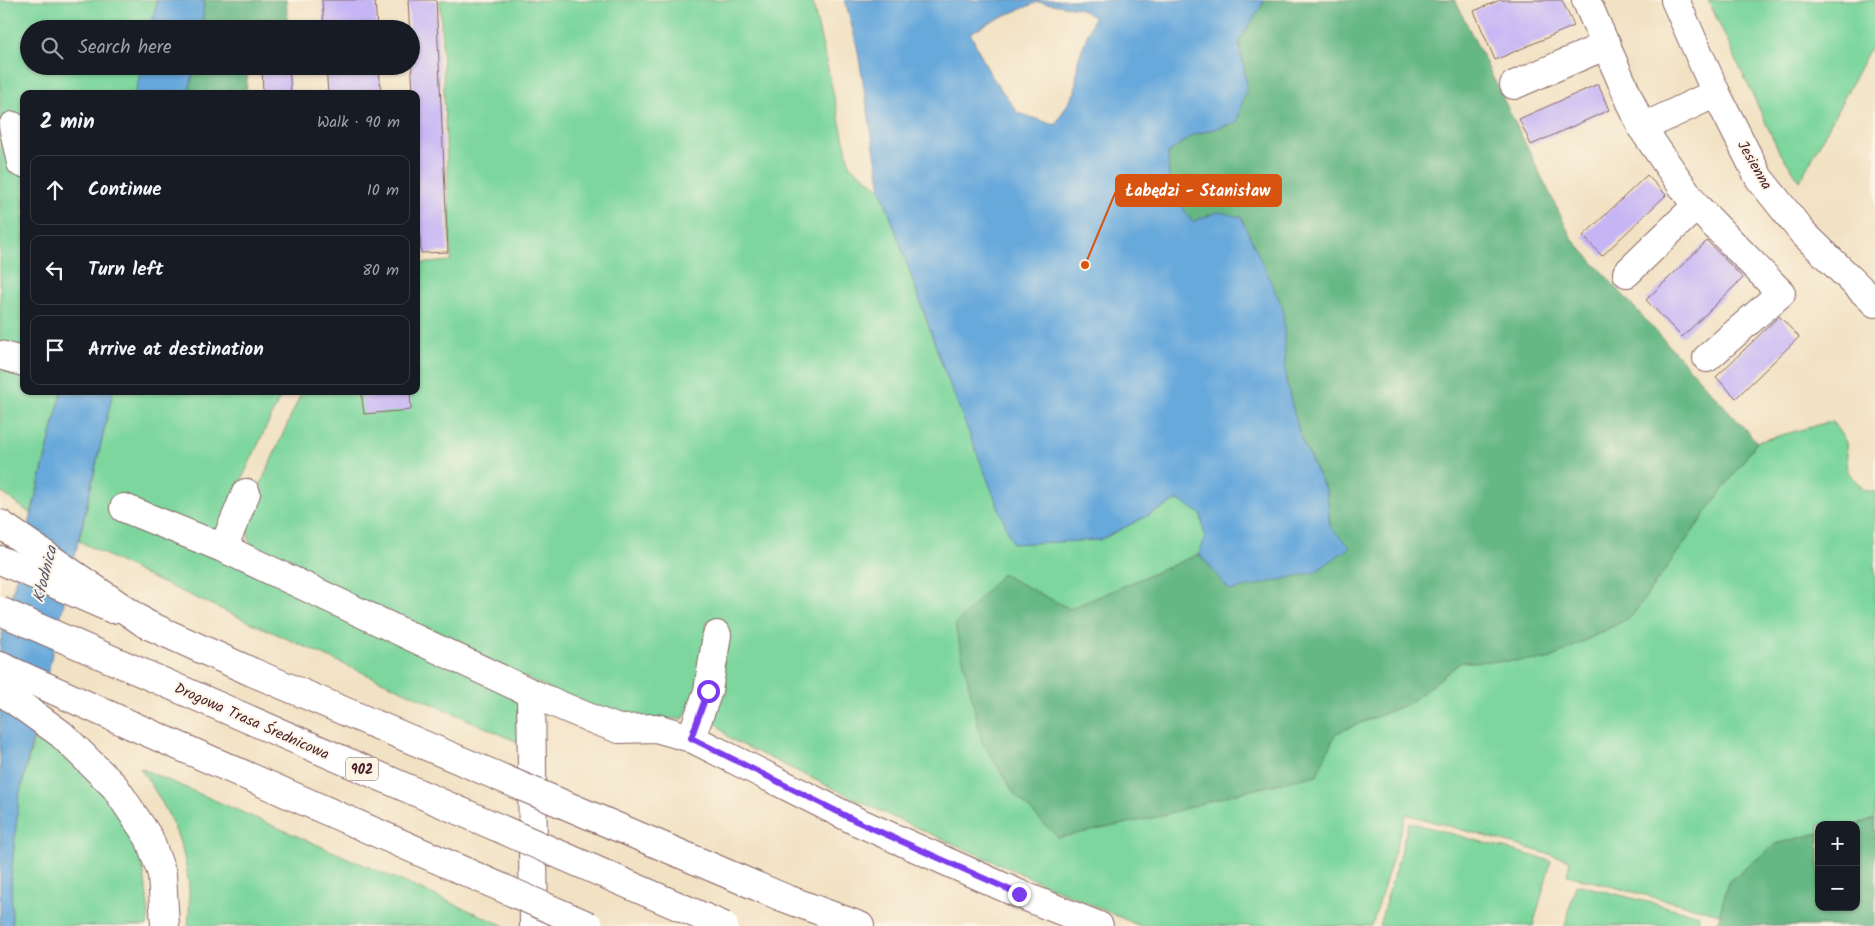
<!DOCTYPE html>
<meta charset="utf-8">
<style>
body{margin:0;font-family:Kalam,sans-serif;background:#242831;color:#f1f3f6}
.controls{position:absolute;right:15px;bottom:15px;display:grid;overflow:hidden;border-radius:10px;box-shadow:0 1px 4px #0004}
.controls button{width:45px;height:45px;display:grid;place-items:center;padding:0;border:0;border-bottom:1px solid #363941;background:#171b24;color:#f1f3f6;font:25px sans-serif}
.stop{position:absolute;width:15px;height:15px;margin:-11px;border:4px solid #7c3aed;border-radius:50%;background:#fff}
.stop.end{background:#7c3aed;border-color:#fff;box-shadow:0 1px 5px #0008}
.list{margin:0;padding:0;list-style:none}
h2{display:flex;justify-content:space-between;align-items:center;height:65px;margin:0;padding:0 20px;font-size:21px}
h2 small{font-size:16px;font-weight:400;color:#9ea1a6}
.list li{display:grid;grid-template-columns:32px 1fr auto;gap:15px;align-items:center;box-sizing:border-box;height:70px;margin:0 10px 10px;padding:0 10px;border:1px solid #363941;border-radius:10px}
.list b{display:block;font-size:19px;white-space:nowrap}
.list em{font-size:16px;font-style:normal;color:#9ea1a6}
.icon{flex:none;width:28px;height:28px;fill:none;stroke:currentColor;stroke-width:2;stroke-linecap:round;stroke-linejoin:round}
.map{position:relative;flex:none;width:1875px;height:926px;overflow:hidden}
.search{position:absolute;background:#171b24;box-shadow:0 1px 4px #0004;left:20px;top:20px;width:400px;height:55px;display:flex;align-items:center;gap:12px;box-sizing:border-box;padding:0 18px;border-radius:28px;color:#9ea1a6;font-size:19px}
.panel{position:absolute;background:#171b24;box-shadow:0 1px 4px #0004;left:20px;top:90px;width:400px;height:305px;border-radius:10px}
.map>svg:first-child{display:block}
.green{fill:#7cd69d;stroke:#637a64}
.forest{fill:#65b784;stroke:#586b58}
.water{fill:#67a9db;stroke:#586483;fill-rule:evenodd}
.building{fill:#c6b5f5}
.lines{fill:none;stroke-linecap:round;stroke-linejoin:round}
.minor-casing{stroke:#856361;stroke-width:30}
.major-casing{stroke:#856361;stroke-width:30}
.highway-casing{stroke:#856361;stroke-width:30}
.minor{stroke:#fff;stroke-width:28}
.major{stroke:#fff;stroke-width:28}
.highway{stroke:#fff;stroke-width:28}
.major-bridge-casing{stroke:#856361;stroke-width:30;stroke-linecap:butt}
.major-bridge{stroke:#fff;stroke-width:28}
.route{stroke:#7c3aed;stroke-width:6}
.labels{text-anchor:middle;stroke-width:4;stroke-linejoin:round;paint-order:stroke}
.shield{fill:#fcf5e5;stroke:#7f5f63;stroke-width:1}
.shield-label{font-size:14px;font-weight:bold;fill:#4a1f2b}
.street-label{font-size:15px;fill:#4a1f2b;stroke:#fcf5e5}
.water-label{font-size:16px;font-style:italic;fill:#565671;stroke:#fcf5e5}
.leader{fill:none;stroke:#d8530f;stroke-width:2}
.callout-dot{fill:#d8530f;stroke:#fcf5e5;stroke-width:2}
.callout{fill:#d8530f;stroke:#d8530f;stroke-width:2}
.callout-label{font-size:16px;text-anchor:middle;font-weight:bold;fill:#fff}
</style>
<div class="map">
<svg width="1875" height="926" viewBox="0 0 1875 926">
<rect width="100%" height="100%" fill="#fcf5e5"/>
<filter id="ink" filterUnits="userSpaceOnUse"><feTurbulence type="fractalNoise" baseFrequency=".02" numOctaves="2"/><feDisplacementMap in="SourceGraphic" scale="10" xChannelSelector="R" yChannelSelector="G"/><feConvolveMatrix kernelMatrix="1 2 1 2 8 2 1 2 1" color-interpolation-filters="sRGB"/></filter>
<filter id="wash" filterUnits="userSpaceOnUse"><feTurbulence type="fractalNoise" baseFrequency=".0096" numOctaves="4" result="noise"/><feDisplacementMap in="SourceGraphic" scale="20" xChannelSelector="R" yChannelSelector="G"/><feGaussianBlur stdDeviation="1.12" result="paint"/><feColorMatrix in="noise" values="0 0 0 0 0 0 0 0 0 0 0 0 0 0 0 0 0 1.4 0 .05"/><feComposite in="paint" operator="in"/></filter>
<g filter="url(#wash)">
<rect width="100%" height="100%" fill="#f2e2c4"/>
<!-- green -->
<g class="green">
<polygon points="0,0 157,0 151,29 29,29 29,66 142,66 135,94 24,94 24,391 62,391 31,514 0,491"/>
<polygon points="440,0 812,0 850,166 881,189 944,370 1100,540 1178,500 1201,514 1205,538 1199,554 1070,609 1001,574 1237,793 1316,775 1336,733 1410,703 1461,662 1547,660 1631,617 1757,442 1832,421 1846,442 1848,472 1864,490 1875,492 1875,819 1851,825 1819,825 1819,833 1776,844 1728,882 1720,914 1567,875 1570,860 1406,814 1372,926 1140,926 897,819 730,739 714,720 729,631 707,621 697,690 683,719 614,718 267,561 249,541 247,515 302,391 416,391 416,264 451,261"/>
<polygon points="1708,0 1875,0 1875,39 1800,181 1779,151"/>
<polygon points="113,391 283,391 234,496 220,537 495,684 522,706 520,743 147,576 79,541"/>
<path d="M 36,731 C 90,775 138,814 146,888 C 147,901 150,913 147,926 L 12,926 L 11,876 L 19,797 Z"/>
<path d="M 140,768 L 505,926 L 188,926 C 195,863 175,818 140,768 Z"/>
<polygon points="1409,822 1551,861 1533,926 1379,926"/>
<polygon points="1576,884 1699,915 1697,926 1565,926"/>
</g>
<!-- forest -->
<g class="forest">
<polygon points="204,0 286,0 288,29 202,29"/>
<polygon points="1265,0 1455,0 1572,239 1757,442 1631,617 1547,660 1461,662 1410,703 1336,733 1317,775 1237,793 1157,817 1058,838 1015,795 982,742 955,625 1002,574 1070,609 1199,554 1230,591 1330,527 1327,492 1300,437 1286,381 1283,308 1218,212 1192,222 1169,186 1168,153 1193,135 1237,122 1247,86 1239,42"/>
<polygon points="195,66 248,66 246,94 188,94"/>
<polygon points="1875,819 1875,926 1717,926 1728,882 1776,844 1819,833 1819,907 1856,907 1856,825 1851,825"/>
</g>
<!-- water -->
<g class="water">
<polygon points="157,0 204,0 202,29 151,29"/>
<path d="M 845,0 L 1265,0 L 1239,42 L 1247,86 L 1237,122 L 1193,135 L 1168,153 L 1169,186 L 1192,222 L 1218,212 L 1241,217 L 1283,308 L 1286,381 L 1300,437 L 1327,493 L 1330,527 L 1350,547 L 1315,572 L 1230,591 L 1199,554 L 1205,538 L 1201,514 L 1178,500 L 1100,540 L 1013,544 L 944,370 L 881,189 L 857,46 ZM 1038,2 L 1078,8 L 1094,17 L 1078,60 L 1075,92 L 1055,125 L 1018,113 L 990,74 L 970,33 L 992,21 Z"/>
<polygon points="142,66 195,66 188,94 135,94"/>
<polygon points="62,391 113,391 19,797 11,876 12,926 0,926 0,643"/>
</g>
<g id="blocks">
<!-- building -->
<g class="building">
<polygon points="322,0 375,0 377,29 324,29"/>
<polygon points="408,0 436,0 448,252 421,253 416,158 416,94 413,94"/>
<polygon points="1500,0 1562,0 1574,26 1495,60 1474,11"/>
<polygon points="262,66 289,66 291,94 263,94"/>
<polygon points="326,66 379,66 381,94 328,94"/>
<polygon points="1598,84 1609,110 1531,145 1519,119"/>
<polygon points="1647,175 1666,195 1602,256 1583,236"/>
<polygon points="1707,241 1743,278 1682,337 1646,300"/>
<polygon points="1779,316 1799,337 1736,398 1716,377"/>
<polygon points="361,391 410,391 411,410 364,414"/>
</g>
</g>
</g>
<g filter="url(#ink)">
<use href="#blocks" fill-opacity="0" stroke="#856361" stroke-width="1"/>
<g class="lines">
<defs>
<g id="minor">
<polyline points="1586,0 1642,128 1696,206 1781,293 1707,358"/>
<polyline points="1675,0 1716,93 1759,178 1803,233 1875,303"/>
<polyline points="1514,85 1607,45"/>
<polyline points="13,126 21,163"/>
<polyline points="1642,128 1716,93"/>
<polyline points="1627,273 1696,206"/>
<polyline points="0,355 24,362"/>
<polyline points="124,508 223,548 531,693 597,721 619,729 656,728 691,738 856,821 1019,894 1099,926"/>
<polyline points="223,548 246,493"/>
<polyline points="531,693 534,926"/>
<polyline points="691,738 708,691 717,635"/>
</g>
<g id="major">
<polyline points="0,560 112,609"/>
<polyline points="0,666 131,725"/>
<polyline points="782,897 860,926"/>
</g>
<g id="highway">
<polyline points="0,524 146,624"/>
<polyline points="0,690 61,734 115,787 149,838 162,874 165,926"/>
</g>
</defs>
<!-- minor casing -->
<use href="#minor" class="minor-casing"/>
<!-- major casing -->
<use href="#major" class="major-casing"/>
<!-- highway casing -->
<use href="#highway" class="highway-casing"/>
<!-- minor -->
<use href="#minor" class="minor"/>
<!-- major -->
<use href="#major" class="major"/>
<!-- highway -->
<use href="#highway" class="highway"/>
<defs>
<g id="major-bridge">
<polyline points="0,611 724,926"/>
<polyline points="146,624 252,672 782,897"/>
<polyline points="131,725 589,926"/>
</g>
</defs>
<!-- major-bridge casing -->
<use href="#major-bridge" class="major-bridge-casing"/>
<!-- major-bridge -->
<use href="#major-bridge" class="major-bridge"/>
</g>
</g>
<g class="lines" filter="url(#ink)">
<!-- route -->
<polyline class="route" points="708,691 691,738 856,821 1019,894"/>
</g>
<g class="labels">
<!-- shield labels -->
<rect class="shield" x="346" y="757.5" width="32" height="23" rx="4"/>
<g class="shield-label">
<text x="362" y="774">902</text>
</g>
<!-- street labels -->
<g class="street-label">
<text transform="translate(1755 165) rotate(60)" y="5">Jesienna</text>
<text transform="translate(252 721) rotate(24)" y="5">Drogowa Trasa Średnicowa</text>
</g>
<!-- water labels -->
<g class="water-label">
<text transform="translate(44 574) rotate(-76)" y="6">Kłodnica</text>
</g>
</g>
<!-- callouts -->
<path class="leader" d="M1085 265L1116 191"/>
<circle class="callout-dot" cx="1085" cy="265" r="5"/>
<rect class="callout" x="1116" y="175" width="165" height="31" rx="5"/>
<g class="callout-label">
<text x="1198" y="196">Łabędzi - Stanisław</text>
</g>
</svg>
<div class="controls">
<button>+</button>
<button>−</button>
</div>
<div class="stop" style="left:708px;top:691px"></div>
<div class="stop end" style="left:1019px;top:894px"></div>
<div class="search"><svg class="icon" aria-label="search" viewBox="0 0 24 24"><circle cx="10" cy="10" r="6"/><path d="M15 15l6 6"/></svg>Search here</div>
<section class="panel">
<h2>2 min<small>Walk · 90 m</small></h2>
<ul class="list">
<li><svg class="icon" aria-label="ahead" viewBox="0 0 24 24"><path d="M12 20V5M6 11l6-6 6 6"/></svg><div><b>Continue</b></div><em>10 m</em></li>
<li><svg class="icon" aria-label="left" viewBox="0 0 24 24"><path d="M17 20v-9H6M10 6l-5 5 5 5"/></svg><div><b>Turn left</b></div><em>80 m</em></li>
<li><svg class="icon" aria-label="arrive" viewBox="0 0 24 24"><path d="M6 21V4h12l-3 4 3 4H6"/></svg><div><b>Arrive at destination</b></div></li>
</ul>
</section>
</div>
